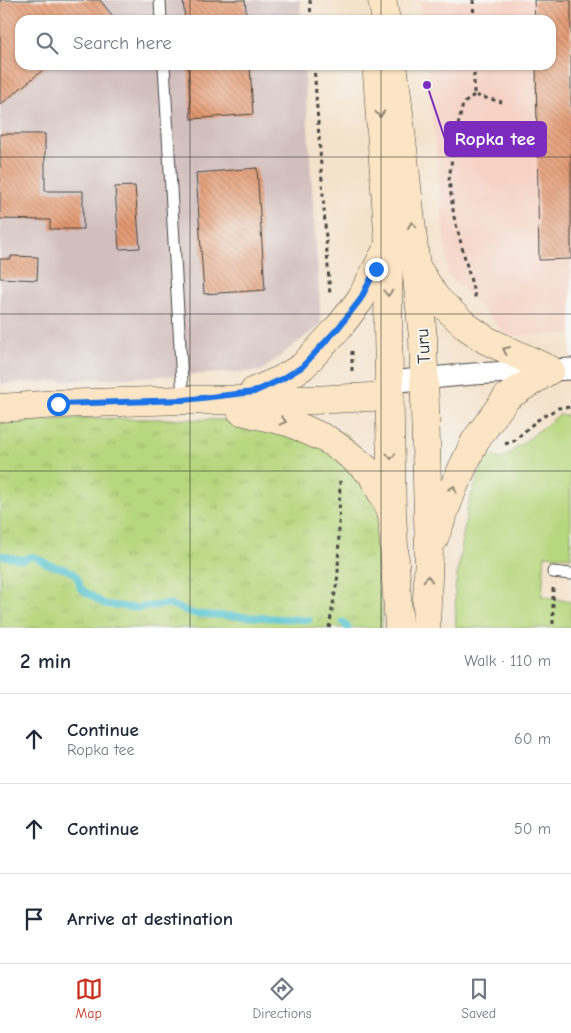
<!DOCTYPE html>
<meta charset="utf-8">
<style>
body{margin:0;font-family:"Comic Neue",sans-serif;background:#f6f6f7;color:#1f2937}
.stop{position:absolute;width:15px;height:15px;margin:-11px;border:4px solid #1a73e8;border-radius:50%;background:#fff}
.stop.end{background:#1a73e8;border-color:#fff;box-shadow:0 1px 5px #0008}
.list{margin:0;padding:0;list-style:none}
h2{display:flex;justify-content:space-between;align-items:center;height:65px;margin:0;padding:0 20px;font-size:21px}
h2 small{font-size:16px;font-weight:400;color:#747a83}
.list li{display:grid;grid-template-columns:32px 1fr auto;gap:15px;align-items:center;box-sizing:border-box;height:90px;padding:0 20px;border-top:1px solid #e0e1e3}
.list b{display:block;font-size:19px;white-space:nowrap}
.list p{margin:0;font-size:16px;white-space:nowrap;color:#747a83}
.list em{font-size:16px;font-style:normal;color:#747a83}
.icon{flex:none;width:28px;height:28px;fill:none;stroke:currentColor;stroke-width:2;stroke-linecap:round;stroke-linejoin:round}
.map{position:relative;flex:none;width:571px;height:628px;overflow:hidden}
.search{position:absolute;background:#fff;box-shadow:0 1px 4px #0004;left:15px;right:15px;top:15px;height:55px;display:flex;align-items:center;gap:12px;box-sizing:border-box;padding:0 18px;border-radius:15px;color:#747a83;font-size:19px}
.sheet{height:335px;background:#fff}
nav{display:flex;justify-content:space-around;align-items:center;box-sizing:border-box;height:70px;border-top:1px solid #e0e1e3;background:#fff;font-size:14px;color:#747a83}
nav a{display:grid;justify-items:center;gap:2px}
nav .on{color:#c8321e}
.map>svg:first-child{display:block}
.built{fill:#f6d2c4}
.industrial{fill:#d1bfbe}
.green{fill:#b7d77e;stroke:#718154}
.park{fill:url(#park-tufts);stroke:#718154}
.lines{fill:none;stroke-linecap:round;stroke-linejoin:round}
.stream{stroke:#57c4d0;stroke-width:7}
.building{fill:url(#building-back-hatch)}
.lane-casing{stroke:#494743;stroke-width:13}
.street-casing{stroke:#494743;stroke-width:23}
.secondary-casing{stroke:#494743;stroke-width:29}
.path{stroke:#494743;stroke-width:3;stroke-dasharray:4 4;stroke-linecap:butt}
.lane{stroke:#fff;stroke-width:11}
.street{stroke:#fff;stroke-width:21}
.secondary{stroke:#fce5c4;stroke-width:28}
.oneway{stroke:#948878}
.route{stroke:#1a73e8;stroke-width:6}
.grid{fill:none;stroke:#2b2b2b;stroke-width:1;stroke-opacity:0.55}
.labels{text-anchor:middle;stroke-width:4;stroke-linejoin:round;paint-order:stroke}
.street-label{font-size:18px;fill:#2b2b2b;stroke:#f6f6f2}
.leader{fill:none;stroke:#7b2cbf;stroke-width:2}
.callout-dot{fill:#7b2cbf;stroke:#f6f6f2;stroke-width:2}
.callout{fill:#7b2cbf;stroke:#7b2cbf;stroke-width:2}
.callout-label{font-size:19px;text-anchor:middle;font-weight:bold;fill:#fff}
</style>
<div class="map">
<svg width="571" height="628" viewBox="0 0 571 628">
<defs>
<pattern id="park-tufts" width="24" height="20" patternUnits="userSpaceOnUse" patternTransform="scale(1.25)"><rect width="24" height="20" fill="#b7d77e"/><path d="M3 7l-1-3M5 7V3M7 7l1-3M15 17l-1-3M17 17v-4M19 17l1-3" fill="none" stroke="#9eb96d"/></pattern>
<pattern id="building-back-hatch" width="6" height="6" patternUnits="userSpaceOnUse" patternTransform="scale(1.25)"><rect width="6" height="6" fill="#e49971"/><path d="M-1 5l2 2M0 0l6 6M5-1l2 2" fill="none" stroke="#b97d5d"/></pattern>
</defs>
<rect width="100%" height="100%" fill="#f6f6f2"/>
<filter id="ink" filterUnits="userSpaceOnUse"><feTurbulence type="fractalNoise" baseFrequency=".02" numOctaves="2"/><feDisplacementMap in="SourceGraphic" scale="10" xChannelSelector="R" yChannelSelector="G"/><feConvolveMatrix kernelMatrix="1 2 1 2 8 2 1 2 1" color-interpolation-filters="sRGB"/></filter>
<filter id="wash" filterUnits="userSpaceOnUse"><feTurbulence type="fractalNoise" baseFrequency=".0096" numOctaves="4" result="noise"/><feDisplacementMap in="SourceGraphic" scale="20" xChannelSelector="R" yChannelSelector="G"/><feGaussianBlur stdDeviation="1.12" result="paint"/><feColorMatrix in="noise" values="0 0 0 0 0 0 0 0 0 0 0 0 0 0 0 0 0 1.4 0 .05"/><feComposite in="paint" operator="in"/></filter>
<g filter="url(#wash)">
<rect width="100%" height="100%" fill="#f4e3cc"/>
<!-- built -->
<polygon class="built" points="420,0 571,0 571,334 508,336 448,274 427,65 551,65 551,20 422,20"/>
<!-- industrial -->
<polygon class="industrial" points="0,0 300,0 301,20 20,20 20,65 304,65 321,324 261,371 0,384"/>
<!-- green -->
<polygon class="green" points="559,415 571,415 571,557 545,555 542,596 571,602 571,628 456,628 455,590 468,504 487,454 502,459"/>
<!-- park -->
<polygon class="park" points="78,418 313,421 348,436 382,485 382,628 0,628 0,423"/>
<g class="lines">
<!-- stream -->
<g class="stream">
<path d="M 0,555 L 23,560 C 36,552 37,560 48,564 C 62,570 79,568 80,588 L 104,604 L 135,608 L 168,604 L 195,614 L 309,620"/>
<polyline points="343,622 348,628"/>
</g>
</g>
<g id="blocks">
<!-- building -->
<g class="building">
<polygon points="0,0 100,0 116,20 20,20 20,65 49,65 0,105"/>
<polygon points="183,0 245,0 247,20 185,20"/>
<polygon points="534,0 571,0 571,259 539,260 536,65 551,65 551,20 535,20"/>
<polygon points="188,65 250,65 253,114 191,119"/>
<polygon points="0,134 45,134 45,191 83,191 83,229 50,229 50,220 0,219"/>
<polygon points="257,168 265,290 204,294 196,173"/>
<polygon points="135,186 140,248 119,249 115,187"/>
<polygon points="11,256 38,257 37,280 0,278 0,259 11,259"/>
</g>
</g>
</g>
<g filter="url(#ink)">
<use href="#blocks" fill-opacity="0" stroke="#494743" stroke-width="1"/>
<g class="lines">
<defs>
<g id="lane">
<polyline points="160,0 161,20"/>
<polyline points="164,65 183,400"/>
<polyline points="553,572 571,574"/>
</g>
<polyline id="street" points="389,382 473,374 571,369"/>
<g id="secondary">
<polyline points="382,0 386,20"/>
<polyline points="393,65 397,95 416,267 423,338 429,551 426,628"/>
<polyline points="377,74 389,245 388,329 392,514 399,628"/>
<polyline points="419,271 436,298 466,326 486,340 550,370"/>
<polyline points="254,391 282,379 302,367 339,327 360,300 387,249"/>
<polyline points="0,408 58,404 183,400 313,400 390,396"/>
<polyline points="241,411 291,423 328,440 347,453 371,473 390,509"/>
<polyline points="434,539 454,486 475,441 507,397 550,370"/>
</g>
</defs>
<!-- lane casing -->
<use href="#lane" class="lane-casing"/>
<!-- street casing -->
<use href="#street" class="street-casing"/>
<!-- secondary casing -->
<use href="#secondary" class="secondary-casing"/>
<!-- path -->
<g class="path">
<polyline points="310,0 311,20"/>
<polyline points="473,0 474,20"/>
<polyline points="314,65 330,296"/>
<polyline points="474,65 474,95 502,102"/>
<polyline points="474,95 463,104 454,143 449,180 454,217 476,300"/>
<polyline points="352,351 352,372"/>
<polyline points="505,444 514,441 536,421 558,408 571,407"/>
<polyline points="553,588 553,628"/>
<polyline points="329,628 338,575 340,480"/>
</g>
<!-- lane -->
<use href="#lane" class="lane"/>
<!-- street -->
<use href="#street" class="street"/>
<!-- secondary -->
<use href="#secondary" class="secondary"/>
</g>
<!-- one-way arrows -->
<defs><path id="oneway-chevron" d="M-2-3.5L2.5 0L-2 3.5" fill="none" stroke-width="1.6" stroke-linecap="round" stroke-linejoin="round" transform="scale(1.25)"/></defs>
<g class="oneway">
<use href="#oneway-chevron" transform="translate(380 114) rotate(86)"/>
<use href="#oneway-chevron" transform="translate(412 225) rotate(-96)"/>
<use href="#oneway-chevron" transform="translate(388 293) rotate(90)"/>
<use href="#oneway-chevron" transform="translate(506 350) rotate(-155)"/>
<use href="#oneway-chevron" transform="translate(283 421) rotate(14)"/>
<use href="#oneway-chevron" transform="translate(391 456) rotate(89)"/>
<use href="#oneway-chevron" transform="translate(453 489) rotate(-68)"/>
<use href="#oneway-chevron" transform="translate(428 579) rotate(-88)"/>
</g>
</g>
<g class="lines" filter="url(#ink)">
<!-- route -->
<polyline class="route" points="58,404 184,400 254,392 282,379 302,367 339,327 360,300 376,269"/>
</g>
<!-- grid -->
<path class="grid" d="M 190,0 L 190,20M 381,0 L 381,20M 190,65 L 190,628M 381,65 L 381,628M 0,157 L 571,157M 0,314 L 571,314M 0,471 L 571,471"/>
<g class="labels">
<!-- street labels -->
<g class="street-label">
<text transform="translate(423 346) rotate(-93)" y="6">Turu</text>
</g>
</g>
<!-- callouts -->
<path class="leader" d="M427 85L445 139"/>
<circle class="callout-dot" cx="427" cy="85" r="5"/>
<rect class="callout" x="445" y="122" width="101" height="34" rx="5"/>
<g class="callout-label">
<text x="495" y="145">Ropka tee</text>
</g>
</svg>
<div class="stop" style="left:58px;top:404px"></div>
<div class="stop end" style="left:376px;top:269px"></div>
<div class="search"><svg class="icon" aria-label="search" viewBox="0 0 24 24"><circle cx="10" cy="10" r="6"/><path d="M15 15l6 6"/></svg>Search here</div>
</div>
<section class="sheet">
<h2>2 min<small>Walk · 110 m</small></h2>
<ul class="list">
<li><svg class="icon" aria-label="ahead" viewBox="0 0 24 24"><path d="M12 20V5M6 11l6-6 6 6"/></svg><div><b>Continue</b><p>Ropka tee</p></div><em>60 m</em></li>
<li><svg class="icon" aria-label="ahead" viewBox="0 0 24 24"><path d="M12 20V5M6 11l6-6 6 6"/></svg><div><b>Continue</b></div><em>50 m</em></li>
<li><svg class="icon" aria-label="arrive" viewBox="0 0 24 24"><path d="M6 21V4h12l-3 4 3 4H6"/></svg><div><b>Arrive at destination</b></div></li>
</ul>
</section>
<nav>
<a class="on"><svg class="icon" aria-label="map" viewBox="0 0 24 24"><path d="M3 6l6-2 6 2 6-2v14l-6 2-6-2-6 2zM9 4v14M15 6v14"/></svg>Map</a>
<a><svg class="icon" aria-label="directions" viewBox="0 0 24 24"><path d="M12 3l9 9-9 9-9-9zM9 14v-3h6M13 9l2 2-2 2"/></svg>Directions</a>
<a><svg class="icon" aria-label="saved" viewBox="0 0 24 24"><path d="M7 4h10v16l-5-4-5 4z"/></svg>Saved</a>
</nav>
